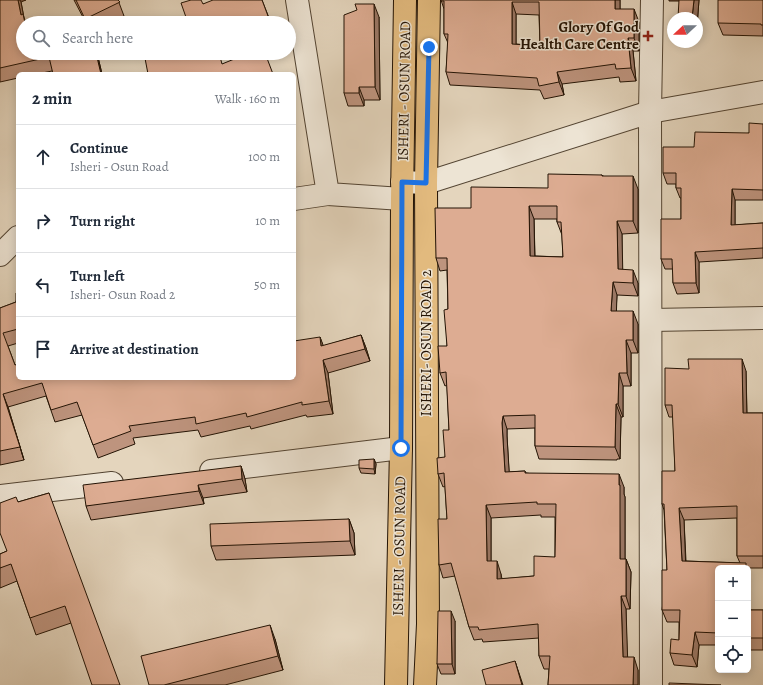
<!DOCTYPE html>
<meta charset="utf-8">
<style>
body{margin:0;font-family:Alegreya,serif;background:#f6f6f7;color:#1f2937}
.controls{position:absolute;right:12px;bottom:12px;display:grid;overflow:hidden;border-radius:6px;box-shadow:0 2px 10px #0003}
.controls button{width:36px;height:36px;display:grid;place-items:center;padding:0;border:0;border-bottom:1px solid #e0e1e3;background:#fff;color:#1f2937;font:20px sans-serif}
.compass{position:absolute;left:667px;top:12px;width:36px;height:36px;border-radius:50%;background:#fff;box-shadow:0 2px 10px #0003;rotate:248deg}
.stop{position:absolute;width:12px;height:12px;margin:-9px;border:3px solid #1a73e8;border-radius:50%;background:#fff}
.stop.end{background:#1a73e8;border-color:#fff;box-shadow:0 1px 4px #0008}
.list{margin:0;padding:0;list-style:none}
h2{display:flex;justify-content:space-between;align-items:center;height:52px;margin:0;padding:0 16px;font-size:17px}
h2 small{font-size:13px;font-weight:400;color:#747a83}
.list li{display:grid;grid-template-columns:26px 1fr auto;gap:12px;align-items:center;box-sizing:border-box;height:64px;padding:0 16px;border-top:1px solid #e0e1e3}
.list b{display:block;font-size:15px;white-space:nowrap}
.list p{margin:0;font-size:13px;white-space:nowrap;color:#747a83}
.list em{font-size:13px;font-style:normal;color:#747a83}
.icon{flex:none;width:22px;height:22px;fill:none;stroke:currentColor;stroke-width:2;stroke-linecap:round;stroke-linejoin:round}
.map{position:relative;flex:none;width:763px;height:685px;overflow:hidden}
.search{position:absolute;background:#fff;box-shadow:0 2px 10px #0003;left:16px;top:16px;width:280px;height:44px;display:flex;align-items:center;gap:10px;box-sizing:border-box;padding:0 14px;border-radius:22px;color:#747a83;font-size:15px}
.panel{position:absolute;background:#fff;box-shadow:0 2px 10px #0003;left:16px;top:72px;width:280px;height:308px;border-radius:6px}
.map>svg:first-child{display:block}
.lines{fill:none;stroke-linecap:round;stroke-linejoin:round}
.minor-casing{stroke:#534432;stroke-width:24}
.major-casing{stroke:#231304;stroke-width:24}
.minor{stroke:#ede4d4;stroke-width:22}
.major{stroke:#e2ba7e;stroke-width:22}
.wall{fill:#be947e;stroke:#231304;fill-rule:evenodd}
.shaded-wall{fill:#9b7866;stroke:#231304}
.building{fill:#ddac92;stroke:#231304;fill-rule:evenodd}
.route{stroke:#1a73e8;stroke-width:5}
.poi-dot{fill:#8f2418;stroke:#ede4d4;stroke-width:1.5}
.labels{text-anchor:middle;stroke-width:3;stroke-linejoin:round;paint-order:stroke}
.poi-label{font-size:15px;font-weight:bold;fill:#231304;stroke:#ede4d4;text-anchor:end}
.street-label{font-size:15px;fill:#231304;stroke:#ede4d4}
</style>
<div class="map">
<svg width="763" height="685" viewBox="0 0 763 685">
<rect width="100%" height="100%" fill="#e4d5bd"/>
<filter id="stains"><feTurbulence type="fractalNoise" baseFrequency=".005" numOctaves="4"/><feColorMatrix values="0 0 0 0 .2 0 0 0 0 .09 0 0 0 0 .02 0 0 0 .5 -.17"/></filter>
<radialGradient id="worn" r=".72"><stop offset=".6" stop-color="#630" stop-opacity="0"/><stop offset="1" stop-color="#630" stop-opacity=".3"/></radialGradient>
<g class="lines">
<defs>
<g id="minor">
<polyline points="297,0 328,194 402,199"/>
<polyline points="402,182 426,183 650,112 763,92"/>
<polyline points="294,199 328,194"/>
<polyline points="0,255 18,237"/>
<polyline points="651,320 763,318"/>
<polyline points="211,471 401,448"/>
<polyline points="0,496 112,483"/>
<polyline points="651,685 650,112 652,0"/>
</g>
<g id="major">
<polyline points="396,685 401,448 402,199 405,0"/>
<polyline points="425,685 428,624 426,183 429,0"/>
</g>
</defs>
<!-- minor casing -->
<use href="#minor" class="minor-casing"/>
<!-- major casing -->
<use href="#major" class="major-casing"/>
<!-- minor -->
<use href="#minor" class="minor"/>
<!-- major -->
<use href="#major" class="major"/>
</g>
<!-- wall -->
<g class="wall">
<polygon points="0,0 26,0 21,2 24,18 26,23 23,53 97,53 102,74 52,71 37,74 18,74 18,78 0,82"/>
<polygon points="74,0 118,0 124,16 109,23 86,23"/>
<polygon points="262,0 271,23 188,23 203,4"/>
<path d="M 441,0 L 620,0 L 620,9 L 639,22 L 639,51 L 633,51 L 636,81 L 620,82 L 619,77 L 562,84 L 564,95 L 544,99 L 540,90 L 450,85 L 446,72 L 448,43 L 444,34 L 444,9 ZM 516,14 L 539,15 L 540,46 L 516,44 Z"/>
<polygon points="669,0 699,0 697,26 679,1 669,1"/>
<polygon points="763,0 763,36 723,35 718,23"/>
<polygon points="379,17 380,100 364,100 364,106 348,106 344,93"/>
<polygon points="763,124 763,200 735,200 735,225 763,223 763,258 699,262 699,293 677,294 673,283 673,269 665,269 661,259 681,219 681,198 680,198 676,188 676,184 667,184 663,173 694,147 749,133"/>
<path d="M 602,175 L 603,176 L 638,189 L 638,233 L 622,234 L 622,269 L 638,283 L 638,296 L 617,295 L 616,311 L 638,324 L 638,353 L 631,353 L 631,386 L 623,386 L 623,417 L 621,417 L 620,459 L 617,459 L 617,460 L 539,459 L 535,446 L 535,428 L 507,429 L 507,436 L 509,472 L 525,471 L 526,473 L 624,487 L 624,494 L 625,497 L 625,559 L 626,559 L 631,572 L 630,609 L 626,609 L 627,657 L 638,670 L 638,685 L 548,685 L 549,669 L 544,669 L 539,656 L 539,638 L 483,642 L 482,639 L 474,640 L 469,627 L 455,576 L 443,578 L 439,565 L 447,519 L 445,486 L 443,487 L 438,474 L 445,457 L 449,430 L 447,385 L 445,386 L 440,373 L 447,346 L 448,309 L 447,270 L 440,271 L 436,258 L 471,208 ZM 534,219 L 557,219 L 557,222 L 562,235 L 563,257 L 535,256 ZM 541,515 L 541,517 L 555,517 L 555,557 L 534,576 L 502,579 L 501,574 L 491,561 L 491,518 Z"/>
<polygon points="18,292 18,343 8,346 15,365 294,378 320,337 323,346 361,335 366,348 370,361 328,373 333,414 307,417 306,415 251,429 250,426 201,437 198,430 133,438 135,444 98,458 82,415 55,422 46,396 8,407 24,460 0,465 0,308 16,302"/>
<path d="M 746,371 L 747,413 L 763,413 L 763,568 L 718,568 L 718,645 L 699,645 L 697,667 L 674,665 L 670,653 L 679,640 L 679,622 L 667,622 L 662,610 L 667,570 L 664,510 L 662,504 L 675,471 L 673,417 L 669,417 L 665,405 ZM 737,518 L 737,556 L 740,563 L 686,561 L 684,520 Z"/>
<polygon points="374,459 376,464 375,474 361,473 359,468"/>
<polygon points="241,466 245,479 247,492 203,498 204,504 91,520 86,506"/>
<polygon points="49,493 71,623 36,635 17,581 0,588 0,554 7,551 18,502"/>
<polygon points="349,519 354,533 355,555 216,560 211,546"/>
<polygon points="748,569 750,575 749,610 763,610 763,650 749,650 748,646"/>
<polygon points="455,621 455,674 441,674 437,664"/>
<polygon points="275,639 283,670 225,685 149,685"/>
</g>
<!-- shaded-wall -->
<g class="shaded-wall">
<polygon points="18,0 20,0 21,2 24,18 26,23 25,23 21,15"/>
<polygon points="615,0 620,0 620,22 615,9"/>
<polygon points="694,0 699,0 697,26 697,18 692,18"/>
<polygon points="512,2 516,14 516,57 512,44"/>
<polygon points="374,4 379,17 380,100 375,87"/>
<polygon points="634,9 639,22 639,51 634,38"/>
<polygon points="628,38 633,51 636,81 631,68"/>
<polygon points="96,53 97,53 102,74 101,74"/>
<polygon points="557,72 562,84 564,95 559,82"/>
<polygon points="359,87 364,100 364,106 359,93"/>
<polygon points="633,176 638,189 638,233 633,221"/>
<polygon points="732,189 735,200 735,235 731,225"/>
<polygon points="529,206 534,219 535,269 530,256"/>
<polygon points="617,221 622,234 623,282 618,269"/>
<polygon points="695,252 699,262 699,293 696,283"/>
<polygon points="633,270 638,283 638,296 633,283"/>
<polygon points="613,282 617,295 616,323 611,311"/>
<polygon points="633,311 638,324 638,353 633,340"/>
<polygon points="361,335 366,348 370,361 365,349"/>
<polygon points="320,337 325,350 321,346"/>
<polygon points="626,340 631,353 631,386 627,373"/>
<polygon points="742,359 746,371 747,425 743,413"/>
<polygon points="323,360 328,373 333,414 329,401"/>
<polygon points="619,373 623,386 623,417 618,404"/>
<polygon points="3,394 8,407 24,460 20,447"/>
<polygon points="616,404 621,417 620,459 615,447"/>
<polygon points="503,416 507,429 507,436 510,485 505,472 502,423"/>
<polygon points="374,459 376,464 375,474 374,469"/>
<polygon points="241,466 245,479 247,492 242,479"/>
<polygon points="619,474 624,487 624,494 625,497 625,572 620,559"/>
<polygon points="198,485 203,498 204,504 199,491"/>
<polygon points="486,505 491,518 491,574 487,561"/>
<polygon points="679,508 684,520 686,573 682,561"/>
<polygon points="349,519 354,533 355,555 350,541"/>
<polygon points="626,559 631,572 630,609 626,596"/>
<polygon points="497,561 501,574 502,592 497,579"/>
<polygon points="748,569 750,575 748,621"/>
<polygon points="621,596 626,609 628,669 623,657"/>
<polygon points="451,611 455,621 455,674 452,664"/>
<polygon points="270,625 275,639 283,670 278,656"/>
<polygon points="695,632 699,645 697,667 692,655"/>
<polygon points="634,657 638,670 638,685 633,685"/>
<polygon points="515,661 523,685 522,685"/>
</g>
<!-- building -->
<g class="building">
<polygon points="0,0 18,0 21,15 23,14 25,23 23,23 23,53 96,53 101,74 53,74 49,57 0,68"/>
<polygon points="76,0 118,0 120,2 85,19"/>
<polygon points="191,0 201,0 203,4 213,0 262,0 268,16 250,23 188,23 181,3"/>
<path d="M 441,0 L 615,0 L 615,9 L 634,9 L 634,38 L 628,38 L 631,68 L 616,69 L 615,64 L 557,72 L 559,82 L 539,86 L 537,78 L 446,72 L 448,34 L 444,34 L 444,1 L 441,1 ZM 512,2 L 539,2 L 540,46 L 512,44 Z"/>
<polygon points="679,0 694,0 692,18 678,18"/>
<polygon points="718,0 763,0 763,25 761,25 761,24 718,23"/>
<polygon points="355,4 374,4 375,87 359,87 359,93 344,93 344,15 357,10"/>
<polygon points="144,53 219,53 222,64 249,53 265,53 273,74 148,74"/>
<polygon points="749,123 763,124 763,190 732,189 731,225 763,223 763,248 695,252 696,283 673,283 672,259 661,259 661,219 681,219 681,188 676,188 676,173 663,173 663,147 694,147 695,132 749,133"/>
<path d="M 548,174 L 602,175 L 602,176 L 633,176 L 633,221 L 617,221 L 618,269 L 633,270 L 633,283 L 613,282 L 611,311 L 633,311 L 633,340 L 626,340 L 627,373 L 619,373 L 618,404 L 616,404 L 615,447 L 612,447 L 535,446 L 535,415 L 503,416 L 502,423 L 505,472 L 525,471 L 525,473 L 619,474 L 619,485 L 620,485 L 620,559 L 626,559 L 626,596 L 621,596 L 623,657 L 634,657 L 633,685 L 548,685 L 550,656 L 539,656 L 538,624 L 479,630 L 478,627 L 469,627 L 451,563 L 439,565 L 438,519 L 447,519 L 444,473 L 438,474 L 437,458 L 445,457 L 443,430 L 449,430 L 446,372 L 440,373 L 438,346 L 447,346 L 444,310 L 448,309 L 447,258 L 436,258 L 435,208 L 471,208 L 471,187 L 548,188 ZM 529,206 L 557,206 L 557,222 L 561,222 L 563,257 L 530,256 ZM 537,502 L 537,504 L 556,504 L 555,557 L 534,556 L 534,576 L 497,579 L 497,561 L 487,561 L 486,505 Z"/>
<polygon points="18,292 18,329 3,333 15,365 18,364 18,378 294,378 294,341 320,337 321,346 361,335 365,349 323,360 329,401 302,405 302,402 247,417 246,413 196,424 195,417 129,426 131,431 93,445 77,402 51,410 42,383 3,394 20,447 0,451 0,308 16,302 16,293"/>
<polygon points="688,359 742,359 743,413 763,413 763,556 737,556 737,506 679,508 682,561 746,563 746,568 718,568 718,633 695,632 692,655 670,653 671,639 679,640 680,610 662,610 662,570 667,570 664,504 662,504 662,471 675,471 672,405 665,405 665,368 689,369"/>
<polygon points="374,459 374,469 359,468 359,460"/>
<polygon points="241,466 242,479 198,485 199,491 86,506 83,485"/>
<polygon points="49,493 120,685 92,685 65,606 30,618 11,564 0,568 0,554 7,551 0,533 0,503 16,497 18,502"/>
<polygon points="349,519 350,541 211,546 210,524"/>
<rect x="748" y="610" width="15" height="28"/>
<polygon points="438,611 451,611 452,664 437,664"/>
<polygon points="270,625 278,656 164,685 149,685 141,656"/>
<polygon points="515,661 522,685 486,685 482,670"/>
<polygon points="669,683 721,685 669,685"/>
</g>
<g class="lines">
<!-- route -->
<polyline class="route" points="401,448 402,182 426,183 429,47"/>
</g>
<!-- markers -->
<path class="poi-dot" d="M646 30h4v4h4v4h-4v4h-4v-4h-4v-4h4z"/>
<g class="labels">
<!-- poi labels -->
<g class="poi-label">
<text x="639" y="32">Glory Of God<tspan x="639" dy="17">Health Care Centre</tspan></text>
</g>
<!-- street labels -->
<g class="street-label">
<text transform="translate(404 91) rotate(-89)" y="5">ISHERI - OSUN ROAD</text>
<text transform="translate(426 343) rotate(-90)" y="5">ISHERI- OSUN ROAD 2</text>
<text transform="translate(399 546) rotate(-89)" y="5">ISHERI - OSUN ROAD</text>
</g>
</g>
<rect width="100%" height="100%" filter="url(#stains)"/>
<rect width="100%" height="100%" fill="url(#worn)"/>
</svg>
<div class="controls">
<button>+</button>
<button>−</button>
<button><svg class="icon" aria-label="locate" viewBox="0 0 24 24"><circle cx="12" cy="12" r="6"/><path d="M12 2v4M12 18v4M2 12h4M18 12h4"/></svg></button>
</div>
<svg class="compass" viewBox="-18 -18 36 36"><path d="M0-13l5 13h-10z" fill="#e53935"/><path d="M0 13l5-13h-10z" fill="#747a83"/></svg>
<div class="stop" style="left:401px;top:448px"></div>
<div class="stop end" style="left:429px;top:47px"></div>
<div class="search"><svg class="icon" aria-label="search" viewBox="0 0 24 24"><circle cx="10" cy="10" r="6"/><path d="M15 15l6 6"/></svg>Search here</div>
<section class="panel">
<h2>2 min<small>Walk · 160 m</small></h2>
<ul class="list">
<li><svg class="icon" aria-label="ahead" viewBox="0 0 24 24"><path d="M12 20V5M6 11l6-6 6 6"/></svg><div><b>Continue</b><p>Isheri - Osun Road</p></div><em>100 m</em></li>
<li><svg class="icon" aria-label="right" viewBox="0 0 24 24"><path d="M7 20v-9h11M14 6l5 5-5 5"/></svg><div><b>Turn right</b></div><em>10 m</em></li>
<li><svg class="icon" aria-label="left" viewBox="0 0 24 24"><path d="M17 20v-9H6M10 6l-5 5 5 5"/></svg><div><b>Turn left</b><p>Isheri- Osun Road 2</p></div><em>50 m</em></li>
<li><svg class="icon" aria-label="arrive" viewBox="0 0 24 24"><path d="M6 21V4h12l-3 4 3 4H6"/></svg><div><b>Arrive at destination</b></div></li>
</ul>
</section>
</div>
